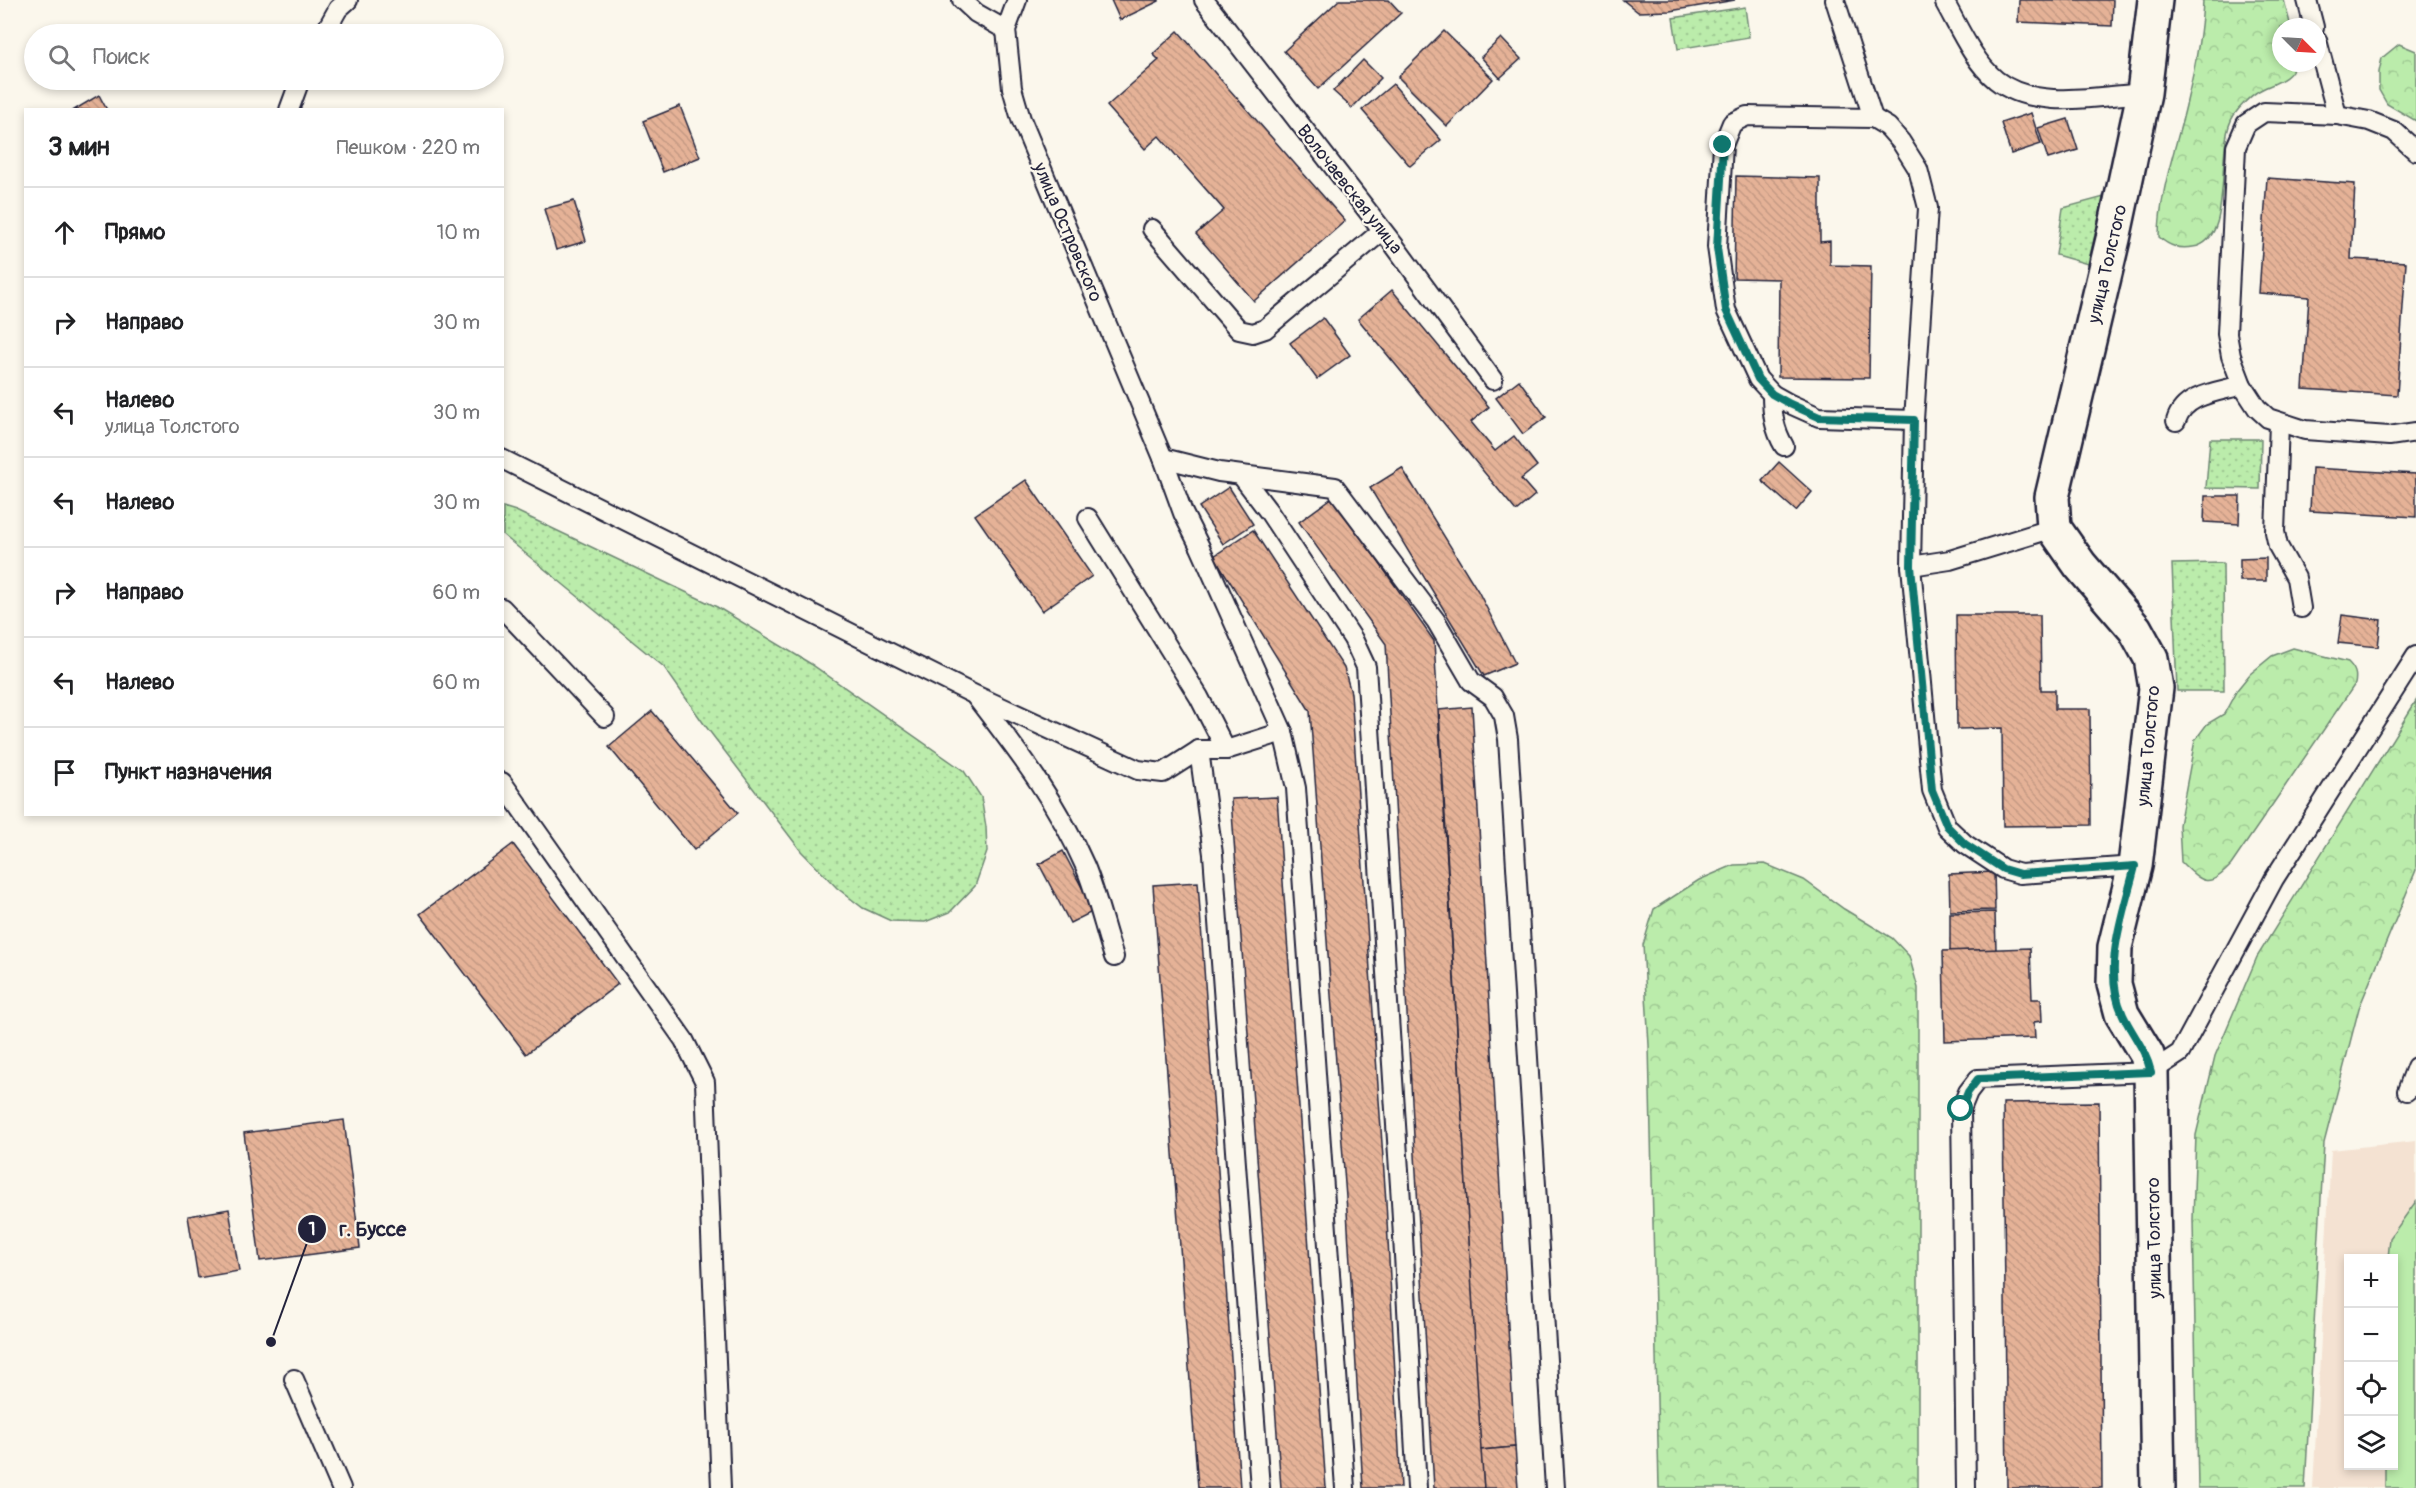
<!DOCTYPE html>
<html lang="ru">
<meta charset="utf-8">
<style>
body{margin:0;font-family:Pangolin,sans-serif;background:#f2f2f2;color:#202124}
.controls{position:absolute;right:18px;bottom:18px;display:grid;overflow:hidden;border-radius:0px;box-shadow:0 3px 9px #0003}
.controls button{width:54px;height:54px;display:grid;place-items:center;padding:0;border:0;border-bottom:2px solid #e0e0e0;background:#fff;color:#202124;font:30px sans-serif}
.compass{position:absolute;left:2272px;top:18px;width:54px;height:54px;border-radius:50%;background:#fff;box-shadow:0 3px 9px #0003;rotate:114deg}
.stop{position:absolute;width:18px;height:18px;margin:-14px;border:4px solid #0f766e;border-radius:50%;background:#fff}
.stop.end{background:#0f766e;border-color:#fff;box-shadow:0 2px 6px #0008}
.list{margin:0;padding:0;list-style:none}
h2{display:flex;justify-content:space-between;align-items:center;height:78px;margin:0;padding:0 24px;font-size:26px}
h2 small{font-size:20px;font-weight:400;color:#757577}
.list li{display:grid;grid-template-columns:39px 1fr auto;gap:18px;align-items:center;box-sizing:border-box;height:90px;padding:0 24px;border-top:2px solid #e0e0e0}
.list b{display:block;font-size:22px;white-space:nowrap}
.list p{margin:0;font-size:20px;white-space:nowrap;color:#757577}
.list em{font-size:20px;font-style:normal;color:#757577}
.icon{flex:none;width:33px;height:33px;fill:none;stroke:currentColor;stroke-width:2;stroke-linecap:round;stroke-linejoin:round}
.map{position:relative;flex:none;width:2416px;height:1488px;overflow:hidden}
.search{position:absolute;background:#fff;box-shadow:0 3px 9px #0003;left:24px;top:24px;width:480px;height:66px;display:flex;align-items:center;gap:15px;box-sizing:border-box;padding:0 21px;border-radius:33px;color:#757577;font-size:22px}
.panel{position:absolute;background:#fff;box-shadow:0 3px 9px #0003;left:24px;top:108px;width:480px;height:708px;border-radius:0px}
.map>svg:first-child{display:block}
.built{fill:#f4e2d2;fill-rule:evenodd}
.grass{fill:url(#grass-dots);stroke:#6e8773;stroke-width:1.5}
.forest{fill:url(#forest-crowns);stroke:#6e8773;stroke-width:1.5}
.garden{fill:#bbecab;stroke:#6e8773;stroke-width:1.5}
.building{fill:url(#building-back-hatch);stroke:#22223b;stroke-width:1.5}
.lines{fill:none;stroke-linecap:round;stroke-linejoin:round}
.service-casing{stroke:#22223b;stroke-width:22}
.minor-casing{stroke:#22223b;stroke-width:38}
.service{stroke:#fbf7ec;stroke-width:18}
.minor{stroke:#fbf7ec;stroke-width:33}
.route{stroke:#0f766e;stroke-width:8}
.labels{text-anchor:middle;stroke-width:4.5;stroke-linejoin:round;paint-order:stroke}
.street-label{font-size:18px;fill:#22223b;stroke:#fbf7ec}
.leader{fill:none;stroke:#22223b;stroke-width:2}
.callout-dot{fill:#22223b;stroke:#fbf7ec;stroke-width:2}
.mark-label{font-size:18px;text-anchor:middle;font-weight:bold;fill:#fff}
.callout-label{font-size:20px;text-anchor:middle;font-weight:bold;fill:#22223b;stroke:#fbf7ec;stroke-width:4.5;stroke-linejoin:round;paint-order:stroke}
</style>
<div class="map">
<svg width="2416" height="1488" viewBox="0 0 2416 1488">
<defs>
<pattern id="grass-dots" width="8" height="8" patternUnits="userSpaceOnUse" patternTransform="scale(1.5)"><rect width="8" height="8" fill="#bbecab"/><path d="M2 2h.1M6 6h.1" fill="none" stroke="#a0ca94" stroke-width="1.8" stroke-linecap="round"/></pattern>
<pattern id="forest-crowns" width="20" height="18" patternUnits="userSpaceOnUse" patternTransform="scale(1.5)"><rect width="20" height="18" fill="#bbecab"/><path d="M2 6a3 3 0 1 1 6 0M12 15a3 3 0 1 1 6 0" fill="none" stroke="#a0ca94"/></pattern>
<pattern id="building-back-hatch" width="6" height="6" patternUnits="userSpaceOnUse" patternTransform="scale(1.5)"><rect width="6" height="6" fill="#e5b297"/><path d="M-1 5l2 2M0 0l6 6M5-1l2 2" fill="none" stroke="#c49983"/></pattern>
</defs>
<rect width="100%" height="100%" fill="#fbf7ec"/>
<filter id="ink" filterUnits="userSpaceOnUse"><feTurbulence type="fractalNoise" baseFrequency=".0167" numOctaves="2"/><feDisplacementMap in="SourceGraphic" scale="12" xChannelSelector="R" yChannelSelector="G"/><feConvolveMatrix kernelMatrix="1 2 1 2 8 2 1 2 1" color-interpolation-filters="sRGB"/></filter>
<g filter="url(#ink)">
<!-- built -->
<path class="built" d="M 2416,1141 L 2416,1488 L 2313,1488 L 2331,1150 ZM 2348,1258 L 2394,1258 L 2394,1466 L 2348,1466 Z"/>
<!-- grass -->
<g class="grass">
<polygon points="1745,7 1749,37 1678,49 1673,18"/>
<polygon points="2104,197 2088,264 2056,255 2063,208"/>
<polygon points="2210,439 2261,439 2260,489 2206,488"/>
<polygon points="503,507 516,511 717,607 811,664 964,771 981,797 986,827 987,852 975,886 950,912 925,922 891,921 863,908 837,888 801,851 704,724 664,667 503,535"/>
<polygon points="2223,563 2224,691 2177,691 2172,564"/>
</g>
<!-- forest -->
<g class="forest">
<path d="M 2203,0 L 2284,0 L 2291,27 L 2281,27 L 2281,63 L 2295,63 C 2292,81 2269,84 2257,92 C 2249,97 2239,108 2234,115 C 2213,146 2237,241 2193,247 C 2179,249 2170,247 2159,237 C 2159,191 2177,146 2187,101 C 2194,72 2202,30 2203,0 Z"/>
<polygon points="2399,44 2416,51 2416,121 2387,104 2379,90 2379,72 2382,58"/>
<path d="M 2293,648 L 2348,662 C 2355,669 2357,674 2355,684 L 2231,865 C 2208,890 2202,882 2181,862 L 2179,825 L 2195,740 L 2207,724 L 2224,714 L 2237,690 L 2250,674 L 2272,656 Z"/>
<polygon points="2416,701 2416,870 2359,1008 2324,1143 2305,1488 2198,1488 2193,1219 2196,1135 2215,1056 2257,957"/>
<polygon points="1765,864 1804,880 1844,909 1892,938 1909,956 1918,988 1918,1488 1659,1488 1649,1045 1643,945 1654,909 1699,880 1734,865"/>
</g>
<!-- garden -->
<polygon class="garden" points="2416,1201 2416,1488 2385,1488 2385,1466 2394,1466 2394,1258 2388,1258 2390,1238"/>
<!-- building -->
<g class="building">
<polygon points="1111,0 1159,0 1159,1 1120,20"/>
<polygon points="1339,0 1389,0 1401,13 1318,89 1284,51"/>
<polygon points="1623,0 1735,0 1670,11 1638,12"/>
<polygon points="2019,0 2113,0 2112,26 2018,22"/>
<polygon points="1178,31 1345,221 1254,301 1196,234 1224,210 1159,136 1145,149 1107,106 1159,60 1153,54"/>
<polygon points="1444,31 1493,79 1447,126 1398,77"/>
<polygon points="1501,38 1521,59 1500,78 1481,57"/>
<polygon points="1363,60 1381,78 1352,108 1333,91"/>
<polygon points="1393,84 1441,140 1410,166 1362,110"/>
<polygon points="99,95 107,110 74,110"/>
<polygon points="680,106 700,157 663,172 643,121"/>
<polygon points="2031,113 2041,144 2011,154 2001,123"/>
<polygon points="2068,119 2078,150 2048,159 2038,128"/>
<polygon points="1736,176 1820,178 1820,242 1830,241 1830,265 1871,266 1869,378 1778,377 1779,279 1734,278"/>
<polygon points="2267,178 2355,184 2351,259 2406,262 2397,395 2303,389 2309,297 2259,293"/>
<polygon points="574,201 586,241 556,250 544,209"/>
<polygon points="1392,290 1489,407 1471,422 1495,451 1514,436 1537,466 1521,479 1535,495 1516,511 1358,319"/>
<polygon points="1323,318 1350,355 1317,379 1290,343"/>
<polygon points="1519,380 1546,417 1523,434 1496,398"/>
<polygon points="1779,462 1812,492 1796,511 1762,481"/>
<polygon points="1402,468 1478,591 1515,663 1484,676 1370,488"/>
<polygon points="2312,468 2416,474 2416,517 2310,511"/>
<polygon points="1026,480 1092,576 1042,611 975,515"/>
<polygon points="1229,487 1253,524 1223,544 1199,507"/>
<polygon points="2205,496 2240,496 2239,524 2204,522"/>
<polygon points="1333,497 1434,641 1484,1488 1434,1488 1386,644 1299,522"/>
<polygon points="1253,530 1344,668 1351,693 1386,1202 1401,1488 1363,1488 1347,1211 1310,711 1214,556"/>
<polygon points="2266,558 2266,581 2240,581 2240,559"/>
<polygon points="1956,615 2040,615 2041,690 2055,690 2055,709 2090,709 2091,825 2003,826 2002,728 1957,729"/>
<polygon points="2342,615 2381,620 2378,647 2338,643"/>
<polygon points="1472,707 1515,1447 1481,1450 1439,710"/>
<polygon points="652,711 738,813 694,850 609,747"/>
<polygon points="1277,797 1326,1488 1281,1488 1231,799"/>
<polygon points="513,844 618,984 526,1054 420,914"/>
<polygon points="1063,851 1094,911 1070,923 1039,864"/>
<polygon points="1994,872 1995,910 1950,911 1949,874"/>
<polygon points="1198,882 1240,1488 1198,1488 1153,885"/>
<polygon points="1995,912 1996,950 1950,951 1950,913"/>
<polygon points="2030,948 2032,999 2041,999 2042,1021 2034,1022 2035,1038 1945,1041 1943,951"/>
<polygon points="2099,1102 2102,1488 2007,1488 2003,1103"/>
<polygon points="344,1120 360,1248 260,1261 244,1133"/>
<polygon points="229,1209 239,1271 198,1278 188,1216"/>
<polygon points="1515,1447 1518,1488 1484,1488 1481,1450"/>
</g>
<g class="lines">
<defs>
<g id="service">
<polyline points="962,0 976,13 1006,30"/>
<polyline points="1017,0 1006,30 1012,88 1021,119 1163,458 1183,513 1200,547 1283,732 1296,788 1345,1488"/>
<polyline points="1204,0 1394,245 1493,380"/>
<polyline points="1835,0 1873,118"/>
<path d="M 1946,0 L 1945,3 C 1959,28 1974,62 1996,80 C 2035,111 2099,96 2144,93"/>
<polyline points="2307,0 2314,27"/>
<polyline points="324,34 338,9 348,0"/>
<polyline points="2317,40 2337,115"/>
<polyline points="289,110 300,80"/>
<polyline points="2416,151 2394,131 2369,121 2337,115 2264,112 2246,124 2236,147 2227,334 2231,356 2242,385 2257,408 2268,418 2305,430 2389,436 2416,432"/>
<polyline points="1152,229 1239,330 1253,333 1265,329 1382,231"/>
<path d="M 1772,394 C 1772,413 1774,429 1784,446"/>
<polyline points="1914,420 1928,208 1918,169 1901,142 1888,127 1873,118 1747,116 1732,123 1723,145 1717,247 1726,310 1758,379 1772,394 1790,404 1819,417 1914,420 1911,566 1932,790 1947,827 1965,844 2003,869 2020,874 2135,866"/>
<path d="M 2176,421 C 2184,394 2218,392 2242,385"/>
<polyline points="2279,423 2275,532 2278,546 2296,578 2301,608"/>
<polyline points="1163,458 1219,472 1335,487 1436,621 1471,681 1493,697 1504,716 1508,739 1555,1488"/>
<polyline points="502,459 975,695 1138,770 1163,773 1199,750 1226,750 1283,732"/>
<polyline points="1241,475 1269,512 1353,639 1366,667 1401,1201 1417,1488"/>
<polyline points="1088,518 1199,697 1226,750"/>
<polyline points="1911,566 1950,560 2054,528"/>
<polyline points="502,608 605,717"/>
<path d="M 976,697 C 1019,753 1056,800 1085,866 C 1097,895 1104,927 1114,957"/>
<polyline points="1199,750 1213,854 1260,1488"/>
<polyline points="502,782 684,1040 705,1082 721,1488"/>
<polyline points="2407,1091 2416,1067"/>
<polyline points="294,1379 341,1488"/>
<polyline points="1966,1488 1961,1109 1968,1092 1978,1079 2151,1072 2180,1053 2274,879 2416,656"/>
</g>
<polyline id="minor" points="2155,0 2144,93 2113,239 2052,497 2054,528 2080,565 2135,629 2151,658 2156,688 2135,866 2115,947 2114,984 2122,1014 2147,1055 2151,1072 2158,1488"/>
</defs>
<!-- service casing -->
<use href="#service" class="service-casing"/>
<!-- minor casing -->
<use href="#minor" class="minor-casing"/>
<!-- service -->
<use href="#service" class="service"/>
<!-- minor -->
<use href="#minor" class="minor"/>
</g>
</g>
<g class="lines" filter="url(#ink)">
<!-- route -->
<path class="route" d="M 1723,145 L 1717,248 L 1726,310 L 1758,379 L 1772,394 L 1790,404 L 1819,417 L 1914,420 L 1911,566 L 1932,790 L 1947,826 L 1965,844 L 2003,869 L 2020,874 L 2135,866 C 2124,912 2101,968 2123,1015 C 2133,1036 2145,1048 2151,1072 L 1978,1079 L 1968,1092 L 1961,1109"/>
</g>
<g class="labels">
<!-- street labels -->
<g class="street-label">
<text transform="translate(1350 189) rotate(52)" y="6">Волочаевская улица</text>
<text transform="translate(1068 232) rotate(67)" y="6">улица Островского</text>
<text transform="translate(2107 264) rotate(-77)" y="6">улица Толстого</text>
<text transform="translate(2148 746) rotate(-85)" y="6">улица Толстого</text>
<text transform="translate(2154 1238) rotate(-91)" y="6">улица Толстого</text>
</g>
</g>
<!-- callouts -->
<path class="leader" d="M271 1342L312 1229"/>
<g class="callout-dot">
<circle cx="271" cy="1342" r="6"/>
<circle cx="312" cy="1229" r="15"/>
</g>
<g class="mark-label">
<text x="312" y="1235">1</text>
</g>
<g class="callout-label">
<text x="373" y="1236">г. Буссе</text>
</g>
</svg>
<div class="controls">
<button>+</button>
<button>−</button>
<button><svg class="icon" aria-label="locate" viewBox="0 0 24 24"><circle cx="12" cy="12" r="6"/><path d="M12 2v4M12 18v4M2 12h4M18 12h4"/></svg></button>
<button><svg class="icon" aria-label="layers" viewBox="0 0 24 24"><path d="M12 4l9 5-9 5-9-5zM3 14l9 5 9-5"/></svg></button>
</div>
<svg class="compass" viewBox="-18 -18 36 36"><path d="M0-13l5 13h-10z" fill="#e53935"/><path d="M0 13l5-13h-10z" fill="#757577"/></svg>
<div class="stop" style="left:1961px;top:1109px"></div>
<div class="stop end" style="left:1723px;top:145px"></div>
<div class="search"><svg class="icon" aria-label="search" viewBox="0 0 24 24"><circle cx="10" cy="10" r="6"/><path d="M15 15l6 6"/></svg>Поиск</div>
<section class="panel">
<h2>3 мин<small>Пешком · 220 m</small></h2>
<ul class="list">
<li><svg class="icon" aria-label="ahead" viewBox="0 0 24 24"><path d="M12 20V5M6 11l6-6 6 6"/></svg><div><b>Прямо</b></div><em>10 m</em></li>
<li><svg class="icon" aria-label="right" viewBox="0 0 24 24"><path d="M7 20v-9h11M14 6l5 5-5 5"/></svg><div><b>Направо</b></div><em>30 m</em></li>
<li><svg class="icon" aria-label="left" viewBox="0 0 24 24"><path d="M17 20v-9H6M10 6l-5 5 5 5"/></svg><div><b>Налево</b><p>улица Толстого</p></div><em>30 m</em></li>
<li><svg class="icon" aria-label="left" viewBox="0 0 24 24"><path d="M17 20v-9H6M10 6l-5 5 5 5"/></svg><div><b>Налево</b></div><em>30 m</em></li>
<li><svg class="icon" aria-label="right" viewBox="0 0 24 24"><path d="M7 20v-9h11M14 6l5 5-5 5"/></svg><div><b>Направо</b></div><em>60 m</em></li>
<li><svg class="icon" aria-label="left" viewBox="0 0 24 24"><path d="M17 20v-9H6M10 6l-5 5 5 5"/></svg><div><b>Налево</b></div><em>60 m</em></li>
<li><svg class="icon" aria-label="arrive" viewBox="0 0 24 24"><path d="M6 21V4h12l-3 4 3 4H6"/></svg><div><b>Пункт назначения</b></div></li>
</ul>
</section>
</div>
